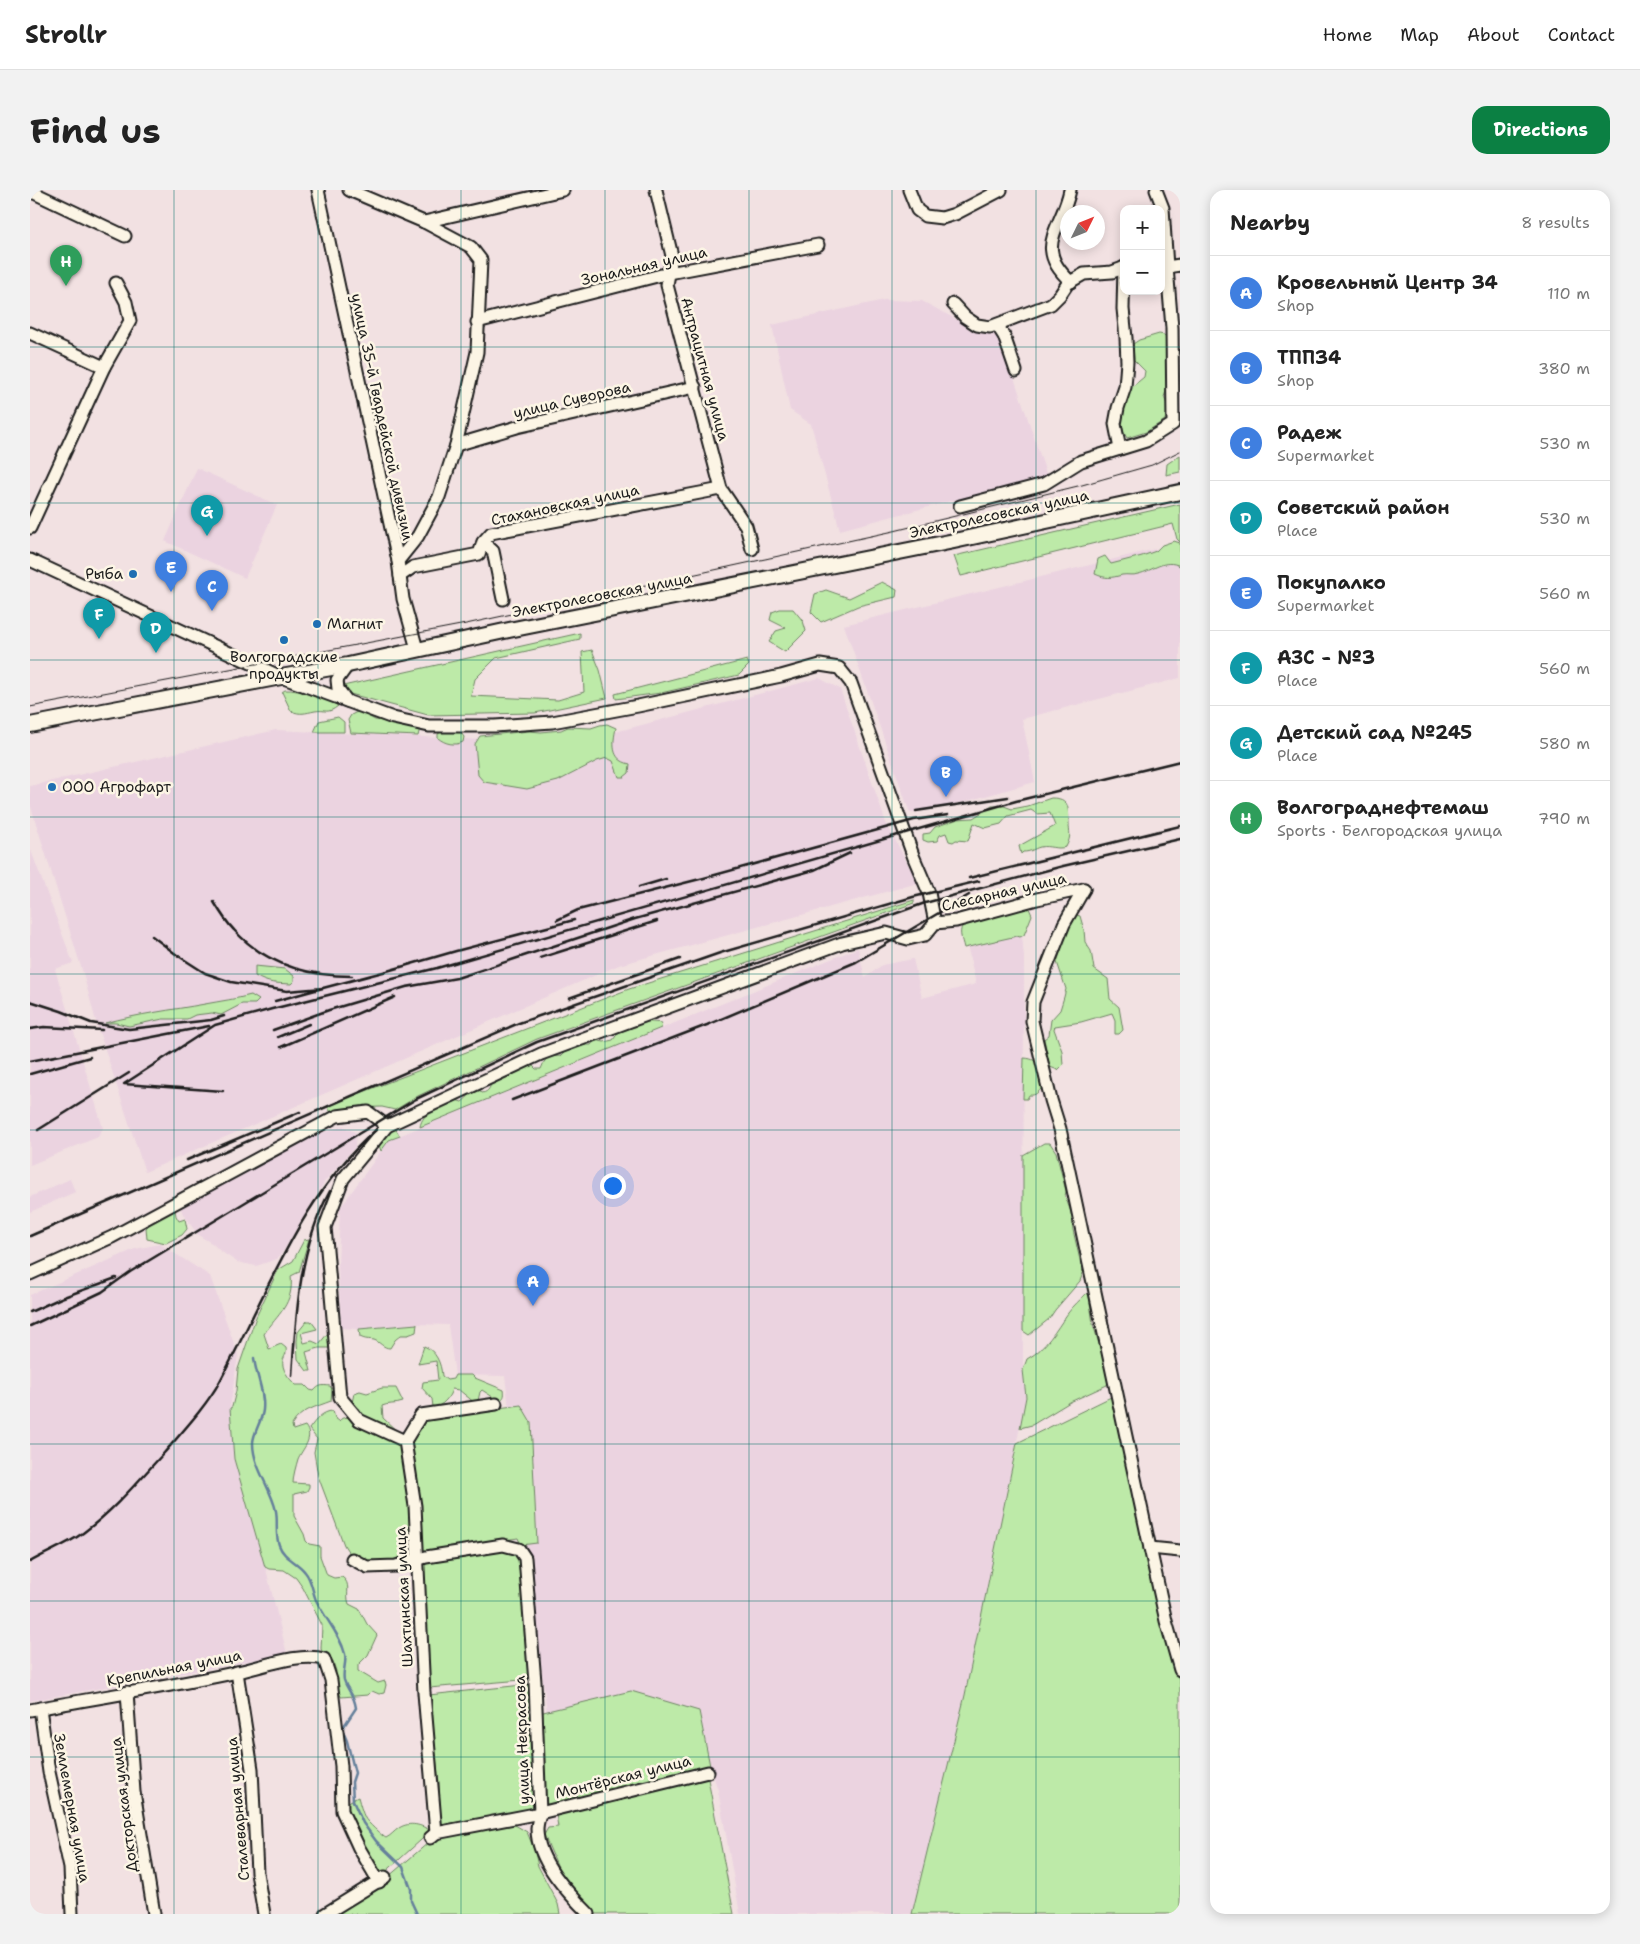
<!DOCTYPE html>
<meta charset="utf-8">
<style>
body{margin:0;font-family:"Shantell Sans",sans-serif;background:#f2f2f2;color:#222}
.controls{position:absolute;right:15px;top:15px;display:grid;overflow:hidden;border-radius:10px;box-shadow:0 2px 12px #0003}
.controls button{width:45px;height:45px;display:grid;place-items:center;padding:0;border:0;border-bottom:1px solid #e0e0e0;background:#fff;color:#222;font:25px sans-serif}
.compass{position:absolute;left:1030px;top:15px;width:45px;height:45px;border-radius:50%;background:#fff;box-shadow:0 2px 12px #0003;rotate:47deg}
.you{position:absolute;left:582px;top:995px;width:18px;height:18px;margin:-12px;border:4px solid #fff;border-radius:50%;background:#1a73e8;box-shadow:0 0 0 8px #1a73e833}
.badge{display:grid;place-items:center;width:32px;height:32px;border-radius:50%;background:#0b8043;color:#fff;font-size:16px;font-weight:700}
.pin{position:absolute;translate:-50% -41px;filter:drop-shadow(0 1px 2px #0008)}
.pin::after{content:'';position:absolute;top:26px;width:18px;height:15px;background:inherit;clip-path:polygon(0 0,100% 0,50% 100%)}
.list{margin:0;padding:0;list-style:none}
h2{display:flex;justify-content:space-between;align-items:center;height:65px;margin:0;padding:0 20px;font-size:21px}
h2 small{font-size:16px;font-weight:400;color:#767676}
.list li{display:grid;grid-template-columns:32px 1fr auto;gap:15px;align-items:center;box-sizing:border-box;height:75px;padding:0 20px;border-top:1px solid #e0e0e0}
.list b{display:block;font-size:19px;white-space:nowrap}
.list p{margin:0;font-size:16px;white-space:nowrap;color:#767676}
.list em{font-size:16px;font-style:normal;color:#767676}
.map{position:relative;flex:none;width:1150px;height:1724px;overflow:hidden;border-radius:15px}
header{display:flex;align-items:center;gap:30px;box-sizing:border-box;height:70px;padding:0 25px;background:#fff;border-bottom:1px solid #e0e0e0}
header strong{font-size:24px}
nav{display:flex;gap:28px;margin-inline-start:auto;font-size:18px}
.intro{display:flex;align-items:center;justify-content:space-between;box-sizing:border-box;height:120px;padding:0 30px}
h1{margin:0;font-size:35px}
.button{padding:12px 22px;border-radius:15px;background:#0b8043;color:#fff;font-size:18px;font-weight:700}
main{display:flex;gap:30px;padding:0 30px}
aside{flex:1;background:#fff;border-radius:15px;box-shadow:0 2px 12px #0003}
.map>svg:first-child{display:block}
.built{fill:#ebd3e0}
.green{fill:#bdeaa8;stroke:#6c8362}
.lines{fill:none;stroke-linecap:round;stroke-linejoin:round}
.stream{stroke:#65809b;stroke-width:2.5}
.minor-casing{stroke:#1c1c1c;stroke-width:15}
.major-casing{stroke:#1c1c1c;stroke-width:18}
.minor{stroke:#fcf5e5;stroke-width:11}
.major{stroke:#fcf5e5;stroke-width:14}
.tram{stroke:#1c1c1c;stroke-width:1}
.rail{stroke:#1c1c1c;stroke-width:2.5}
.grid{fill:none;stroke:#0f766e;stroke-width:1;stroke-opacity:0.55}
.poi-dot{fill:#1f6fb2;stroke:#fcf5e5;stroke-width:2}
.labels{text-anchor:middle;stroke-width:5;stroke-linejoin:round;paint-order:stroke}
.street-label{font-size:15px;fill:#1c1c1c;stroke:#fcf5e5}
.poi-label{font-size:15px;fill:#1c1c1c;stroke:#fcf5e5;text-anchor:start}
</style>
<header>
<strong>Strollr</strong>
<nav><a>Home</a><a>Map</a><a>About</a><a>Contact</a></nav>
</header>
<div class="intro"><h1>Find us</h1><a class="button">Directions</a></div>
<main>
<div class="map">
<svg width="1150" height="1724" viewBox="0 0 1150 1724">
<rect width="100%" height="100%" fill="#f2e1e2"/>
<filter id="ink" filterUnits="userSpaceOnUse"><feTurbulence type="fractalNoise" baseFrequency=".02" numOctaves="2"/><feDisplacementMap in="SourceGraphic" scale="10" xChannelSelector="R" yChannelSelector="G"/><feConvolveMatrix kernelMatrix="1 2 1 2 8 2 1 2 1" color-interpolation-filters="sRGB"/></filter>
<g filter="url(#ink)">
<!-- built -->
<g class="built">
<polygon points="854,110 892,111 946,140 969,143 1017,286 810,340 781,234 760,220 742,135"/>
<polygon points="167,278 247,315 215,388 135,351"/>
<polygon points="1150,353 1150,488 992,529 1005,592 934,612 880,623 814,435"/>
<polygon points="789,488 810,499 856,633 888,693 589,775 115,982 67,835 53,783 0,614 0,596 246,540 540,554"/>
<polygon points="0,658 43,773 25,779 73,938 68,947 0,975"/>
<polygon points="990,724 994,767 993,1180 996,1207 935,1505 882,1724 710,1724 688,1600 680,1576 669,1521 517,1523 475,1186 425,1185 418,1135 387,1134 329,1139 311,1138 308,1077 310,1018 359,950 828,758 835,788 852,775 883,769 892,808 946,794 933,737"/>
<polygon points="313,936 326,943 325,957 295,991 254,1060 247,1069 226,1076 207,1072 189,1060 183,1054 168,1045 153,1024 150,1017 208,988 284,945"/>
<polygon points="40,989 45,1002 0,1022 0,1007"/>
<polygon points="130,1054 180,1086 208,1165 200,1218 204,1269 226,1339 257,1464 0,1511 0,1105 105,1059"/>
</g>
<!-- green -->
<g class="green">
<polygon points="1129,144 1134,145 1137,149 1136,180 1139,192 1134,207 1138,217 1135,230 1116,242 1097,248 1090,236 1097,201 1114,187 1115,181 1104,170 1103,154 1109,150"/>
<polygon points="1150,265 1150,282 1136,285 1137,274"/>
<polygon points="1150,314 1150,352 1147,349 1143,334 931,386 924,366"/>
<path d="M 1144,351 L 1150,353 L 1150,376 C 1134,368 1123,381 1108,384 C 1103,386 1097,384 1092,385 C 1081,388 1076,389 1065,384 L 1068,369 L 1075,366 L 1081,374 L 1112,366 L 1126,361 L 1132,355 Z"/>
<polygon points="852,392 867,400 866,407 828,416 791,432 781,422 785,404 796,400 819,408"/>
<polygon points="750,419 763,419 773,431 776,441 755,462 739,452 746,441 756,438 740,430 742,422"/>
<polygon points="550,443 550,449 466,468 445,489 441,506 528,510 554,502 552,462 562,460 570,480 577,508 505,523 398,525 313,502 313,496"/>
<polygon points="717,470 719,475 709,485 631,503 586,509 585,504"/>
<path d="M 255,500 C 268,499 297,508 308,516 C 297,525 296,519 285,521 C 275,523 271,525 261,521 L 252,502 Z"/>
<polygon points="327,522 332,523 345,530 364,532 378,537 390,538 388,546 321,543 318,530 321,525"/>
<polygon points="308,527 314,532 314,542 284,542 289,531"/>
<path d="M 577,534 L 586,538 C 583,552 580,570 600,574 L 599,583 L 594,587 L 589,587 L 583,571 L 577,568 L 567,571 L 528,591 L 497,599 L 454,592 L 448,585 L 445,554 L 450,546 L 499,541 L 511,542 L 531,540 L 538,537 L 561,538 L 570,535 Z"/>
<path d="M 414,540 L 429,540 L 434,547 L 433,552 C 425,556 415,554 408,548 L 408,544 Z"/>
<path d="M 1021,608 C 1040,608 1038,617 1039,633 C 1039,644 1042,645 1036,657 C 1026,660 1019,655 1010,657 C 1003,659 1001,662 993,662 L 991,664 L 989,656 L 1025,636 L 1020,623 L 1007,624 L 1001,620 L 978,626 L 971,634 L 955,638 L 944,633 L 938,651 L 926,650 L 923,652 L 919,651 L 916,643 L 910,645 L 907,651 L 898,652 L 893,650 L 893,644 L 900,643 L 905,637 L 928,629 L 943,628 L 962,616 L 974,616 L 982,619 L 998,616 Z"/>
<polygon points="884,710 884,713 507,849 388,906 365,920 352,917 319,918 309,920 302,924 297,916 599,799"/>
<path d="M 998,716 L 1002,725 L 994,745 L 990,747 L 987,746 L 934,758 C 932,749 927,740 935,733 Z"/>
<polygon points="1043,724 1050,726 1054,740 1055,752 1061,761 1064,779 1078,789 1080,809 1089,817 1093,840 1089,844 1085,844 1085,830 1082,823 1051,832 1025,836 1024,839 1032,861 1033,875 1028,880 1020,877 1014,849 1019,845 1021,830 1030,820 1034,807 1036,799 1027,772"/>
<path d="M 225,776 L 255,779 L 264,786 L 264,791 L 261,794 C 245,793 239,794 225,786 Z"/>
<path d="M 221,805 L 229,810 L 225,814 L 212,814 L 191,825 L 182,823 L 165,825 L 157,829 L 133,829 L 99,836 L 86,833 L 75,833 C 108,824 142,820 175,814 C 191,811 206,809 221,805 Z"/>
<path d="M 613,831 L 632,833 L 631,838 L 390,937 C 392,922 410,916 423,909 L 432,912 C 438,908 441,901 448,898 L 452,903 C 459,902 460,897 462,891 L 497,877 L 503,876 L 506,879 L 511,879 L 514,872 L 518,867 L 531,866 L 538,859 L 552,855 L 561,855 L 565,850 L 574,852 L 583,850 L 591,839 L 598,835 L 605,837 Z"/>
<path d="M 994,868 C 1013,869 1010,881 1013,897 C 1008,902 1006,906 999,905 L 997,909 L 993,909 Z"/>
<polygon points="365,938 370,946 359,950 351,961 348,952 357,940"/>
<polygon points="1014,953 1020,953 1026,962 1036,1001 1035,1006 1041,1022 1043,1040 1053,1083 1050,1091 1025,1120 1019,1129 999,1145 993,1141 993,965"/>
<path d="M 145,1020 L 146,1026 L 149,1031 L 155,1029 L 157,1039 L 152,1045 L 136,1053 L 117,1049 L 116,1038 C 122,1031 136,1021 145,1020 Z"/>
<path d="M 279,1049 L 269,1082 L 261,1086 C 264,1114 248,1124 234,1144 L 239,1159 L 251,1154 L 256,1158 C 257,1163 255,1165 253,1170 C 251,1179 259,1189 266,1195 L 275,1195 L 280,1200 L 284,1201 C 289,1195 292,1195 300,1196 L 302,1199 L 301,1211 C 286,1217 270,1220 262,1235 L 263,1240 L 275,1236 C 285,1248 272,1259 268,1269 C 266,1276 263,1286 263,1293 L 279,1294 L 279,1297 L 277,1301 L 264,1304 L 264,1326 L 274,1344 L 276,1351 L 279,1354 L 290,1356 L 290,1366 L 297,1385 L 304,1388 L 312,1387 C 322,1394 315,1403 319,1414 L 329,1419 L 337,1434 L 347,1445 L 338,1465 L 328,1475 L 328,1481 L 348,1493 L 355,1491 L 356,1495 L 354,1503 L 349,1504 L 342,1501 L 338,1505 L 311,1507 L 305,1489 L 306,1481 L 302,1469 L 293,1463 L 291,1459 L 292,1435 L 273,1398 L 266,1388 L 254,1380 L 239,1379 L 235,1377 L 204,1269 L 200,1218 L 202,1217 L 206,1201 L 208,1179 L 226,1127 L 248,1080 L 263,1071 L 274,1050 Z"/>
<path d="M 1057,1103 L 1059,1106 L 1063,1134 L 1079,1188 L 1077,1195 L 1040,1212 L 1002,1235 L 990,1238 L 996,1207 L 993,1180 L 997,1169 C 1017,1158 1025,1141 1038,1123 C 1043,1116 1051,1109 1057,1103 Z"/>
<polygon points="277,1131 281,1131 287,1139 271,1143 274,1153 282,1151 289,1154 298,1143 301,1144 301,1156 299,1158 289,1158 276,1162 281,1181 277,1181 268,1169 267,1151 268,1142"/>
<path d="M 387,1134 L 386,1142 L 378,1145 L 371,1145 L 365,1150 L 360,1158 C 353,1158 350,1152 344,1150 C 338,1149 336,1150 330,1147 L 329,1139 Z"/>
<path d="M 394,1156 C 406,1161 411,1173 412,1186 L 417,1190 L 423,1189 L 425,1185 L 442,1185 L 445,1188 L 474,1200 C 475,1206 474,1208 469,1211 L 452,1200 L 450,1202 L 448,1211 L 445,1213 L 429,1200 L 422,1199 C 420,1207 412,1217 403,1217 L 402,1209 L 392,1198 L 393,1192 L 408,1190 L 406,1171 L 388,1174 Z"/>
<path d="M 352,1198 L 366,1198 L 373,1212 C 365,1215 358,1213 352,1216 L 353,1228 L 371,1245 L 383,1310 L 383,1366 L 365,1372 L 337,1373 L 321,1366 L 314,1355 L 288,1286 L 284,1262 L 287,1249 L 279,1239 C 285,1231 292,1221 303,1221 L 305,1228 L 309,1231 C 313,1226 318,1227 324,1229 L 329,1225 L 330,1219 L 322,1213 L 324,1203 L 330,1201 L 337,1203 Z"/>
<polygon points="1081,1207 1131,1424 1150,1494 1150,1724 882,1724 935,1505 987,1253"/>
<polygon points="491,1215 501,1232 507,1353 491,1355 488,1348 392,1363 379,1250 394,1228"/>
<polygon points="471,1359 486,1362 492,1374 503,1489 399,1498 394,1371"/>
<polygon points="502,1494 506,1619 411,1635 409,1593 399,1505"/>
<polygon points="601,1501 669,1521 680,1576 515,1617 509,1523"/>
<polygon points="677,1584 704,1724 566,1724 531,1684 514,1645 518,1638 528,1637 526,1624"/>
<path d="M 328,1607 C 330,1614 332,1622 335,1628 C 336,1631 353,1647 356,1648 C 362,1645 364,1641 369,1638 C 380,1631 392,1635 401,1641 L 351,1686 L 332,1655 L 315,1618 L 320,1611 Z"/>
<polygon points="480,1632 497,1642 504,1659 508,1676 528,1714 530,1724 308,1724 358,1687 405,1647 439,1643"/>
</g>
<g class="lines">
<!-- stream -->
<path class="stream" d="M 224,1168 C 226,1186 235,1202 233,1220 C 232,1231 223,1243 223,1253 C 223,1277 241,1298 246,1321 C 248,1332 245,1345 249,1355 C 254,1369 267,1371 275,1382 C 282,1390 282,1401 286,1410 C 295,1429 310,1444 315,1464 C 317,1473 312,1481 314,1490 C 317,1501 324,1503 326,1518 L 312,1539 L 317,1551 L 325,1583 L 322,1592 L 323,1611 L 333,1633 L 346,1651 L 373,1677 L 381,1699 L 381,1711 L 387,1724"/>
<defs>
<g id="minor">
<polyline points="288,0 368,371 373,409 387,459"/>
<polyline points="319,0 394,32 441,57 451,70 447,162 426,255 409,307 388,346 368,371"/>
<polyline points="626,0 642,66 637,95 691,299 716,336 722,359"/>
<polyline points="879,0 887,20 895,26 912,28 925,24 971,0"/>
<path d="M 1040,0 C 1032,39 1002,57 1041,92"/>
<polyline points="0,1 95,46"/>
<polyline points="394,32 533,0"/>
<polyline points="1137,77 1150,75"/>
<polyline points="923,114 935,127 947,135 960,137 1021,114 1030,105 1038,93 1054,84 1082,82 1093,78"/>
<polyline points="447,132 639,83 788,55"/>
<polyline points="967,135 974,146 986,181"/>
<polyline points="0,143 74,177"/>
<polyline points="426,255 487,237 665,197"/>
<polyline points="1090,259 1085,234 1088,218 1095,197 1097,172 1096,148 1093,119 1094,77"/>
<polyline points="930,316 1014,294 1051,271 1116,251 1143,234 1142,138 1137,77 1133,18 1126,0"/>
<polyline points="0,338 74,177 100,131 96,112 86,93"/>
<polyline points="453,352 463,361 473,409"/>
<polyline points="0,370 251,487 363,528 399,536 465,536 522,532 608,516 751,486 790,475 809,478 821,493 884,668 899,703 905,733"/>
<polyline points="370,386 383,377 449,364 453,352 461,343 691,299"/>
<polyline points="317,511 308,499 307,490 318,475"/>
<polyline points="1054,699 1034,734 1003,812 1002,831 1021,910 1030,939 1120,1358 1136,1431 1150,1480"/>
<polyline points="0,1084 82,1047 307,926 338,922 357,936"/>
<polyline points="375,1251 391,1225 466,1214"/>
<polyline points="1120,1358 1150,1361"/>
<path d="M 322,1369 L 337,1377 L 366,1376 L 396,1367 L 473,1355 L 489,1359 L 495,1368 L 505,1492 L 510,1623 C 509,1628 507,1634 507,1639 C 507,1671 538,1703 559,1724"/>
<polyline points="207,1482 222,1579 227,1683 234,1724"/>
<polyline points="97,1502 104,1602 124,1724"/>
<polyline points="10,1518 19,1582 40,1678 42,1724"/>
<path d="M 0,1520 C 69,1507 139,1497 208,1482 C 232,1477 270,1462 294,1469 L 301,1490 L 311,1576 L 312,1621 L 329,1658 L 349,1692"/>
<polyline points="406,1643 394,1503 385,1316 375,1251 329,1230 310,1207 295,1037 313,989 357,936 511,864 812,753 856,743 878,749 895,745 905,733 926,731 1007,709 1054,699"/>
<polyline points="400,1648 406,1643 510,1623 678,1582"/>
<polyline points="295,1724 355,1687"/>
</g>
<polyline id="major" points="0,535 251,487 318,475 479,440 924,351 1150,302"/>
</defs>
<!-- minor casing -->
<use href="#minor" class="minor-casing"/>
<!-- major casing -->
<use href="#major" class="major-casing"/>
<!-- minor -->
<use href="#minor" class="minor"/>
<!-- major -->
<use href="#major" class="major"/>
<!-- tram -->
<polyline class="tram" points="0,517 436,434 864,341 1052,295 1122,275 1150,261"/>
<!-- rail -->
<g class="rail">
<polyline points="886,621 978,607"/>
<polyline points="939,688 1150,636"/>
<polyline points="609,697 636,689"/>
<path d="M 184,712 C 190,722 196,732 204,740 C 235,774 278,786 322,786"/>
<polyline points="527,730 548,720 674,688 884,630 918,625"/>
<polyline points="122,746 147,765 175,783 201,792 257,801 293,798 245,811"/>
<polyline points="510,768 627,731"/>
<polyline points="293,798 357,781 426,761 544,730"/>
<polyline points="539,808 650,769"/>
<polyline points="0,811 31,821 61,833 99,839 181,830 194,826"/>
<polyline points="0,839 14,837 72,840"/>
<polyline points="243,840 299,820 376,797 427,788 605,729 784,680 820,663"/>
<polyline points="248,847 279,834"/>
<polyline points="251,857 365,807"/>
<polyline points="0,871 179,836"/>
<polyline points="0,884 60,867"/>
<polyline points="193,901 94,894 185,835 242,819 407,778 986,611 1150,571"/>
<polyline points="482,910 677,835 826,772 939,705"/>
<polyline points="8,940 99,883"/>
<polyline points="157,970 270,922"/>
<polyline points="0,1046 489,833 690,763 883,707 949,691"/>
<polyline points="0,1122 31,1108 86,1088"/>
<polyline points="0,1136 72,1102 100,1082 386,909 507,852 895,713 1033,676 1150,649"/>
<path d="M 262,1186 C 266,1123 269,1058 300,1001"/>
<path d="M 0,1372 C 17,1362 38,1354 53,1343 C 84,1320 108,1291 134,1263 C 152,1242 177,1215 190,1191 C 237,1104 271,1005 347,939"/>
</g>
</g>
</g>
<!-- grid -->
<path class="grid" d="M 144,0 L 144,1724M 288,0 L 288,1724M 431,0 L 431,1724M 575,0 L 575,1724M 719,0 L 719,1724M 862,0 L 862,1724M 1006,0 L 1006,1724M 0,157 L 1150,157M 0,313 L 1150,313M 0,470 L 1150,470M 0,627 L 1150,627M 0,784 L 1150,784M 0,940 L 1150,940M 0,1097 L 1150,1097M 0,1254 L 1150,1254M 0,1411 L 1150,1411M 0,1567 L 1150,1567"/>
<!-- markers -->
<g class="poi-dot">
<circle cx="103" cy="384" r="5"/>
<circle cx="287" cy="434" r="5"/>
<circle cx="254" cy="450" r="5"/>
<circle cx="22" cy="597" r="5"/>
</g>
<g class="labels">
<!-- street labels -->
<g class="street-label">
<text transform="translate(614 76) rotate(-13)" y="5">Зональная улица</text>
<text transform="translate(675 179) rotate(75)" y="5">Антрацитная улица</text>
<text transform="translate(542 210) rotate(-13)" y="5">улица Суворова</text>
<text transform="translate(352 227) rotate(78)" y="5">улица 35-й Гвардейской дивизии</text>
<text transform="translate(535 315) rotate(-12)" y="5">Стахановская улица</text>
<text transform="translate(969 324) rotate(-12)" y="5">Электролесовская улица</text>
<text transform="translate(572 405) rotate(-11)" y="5">Электролесовская улица</text>
<text transform="translate(974 702) rotate(-13)" y="5">Слесарная улица</text>
<text transform="translate(374 1407) rotate(-93)" y="5">Шахтинская улица</text>
<text transform="translate(144 1478) rotate(-11)" y="5">Крепильная улица</text>
<text transform="translate(492 1550) rotate(-92)" y="5">улица Некрасова</text>
<text transform="translate(593 1587) rotate(-14)" y="5">Монтёрская улица</text>
<text transform="translate(94 1615) rotate(-97)" y="5">Докторская улица</text>
<text transform="translate(42 1618) rotate(80)" y="5">Землемерная улица</text>
<text transform="translate(208 1619) rotate(-95)" y="5">Сталеварная улица</text>
</g>
<!-- poi labels -->
<g class="poi-label">
<text x="93" y="389" text-anchor="end">Рыба</text>
<text x="297" y="439">Магнит</text>
<text x="254" y="472" text-anchor="middle">Волгоградские<tspan x="254" dy="17">продукты</tspan></text>
<text x="32" y="602">ООО Агрофарт</text>
</g>
</g>
</svg>
<div class="controls">
<button>+</button>
<button>−</button>
</div>
<svg class="compass" viewBox="-18 -18 36 36"><path d="M0-13l5 13h-10z" fill="#e53935"/><path d="M0 13l5-13h-10z" fill="#767676"/></svg>
<div class="you"></div>
<div class="pin badge" style="left:503px;top:1116px;background:#3f7fe0">A</div>
<div class="pin badge" style="left:916px;top:607px;background:#3f7fe0">B</div>
<div class="pin badge" style="left:182px;top:421px;background:#3f7fe0">C</div>
<div class="pin badge" style="left:126px;top:463px;background:#0f9aa8">D</div>
<div class="pin badge" style="left:141px;top:402px;background:#3f7fe0">E</div>
<div class="pin badge" style="left:69px;top:449px;background:#0f9aa8">F</div>
<div class="pin badge" style="left:177px;top:346px;background:#0f9aa8">G</div>
<div class="pin badge" style="left:36px;top:96px;background:#2e9e5b">H</div>
</div>
<aside>
<h2>Nearby<small>8 results</small></h2>
<ul class="list">
<li><span class="badge" style="background:#3f7fe0">A</span><div><b>Кровельный Центр 34</b><p>Shop</p></div><em>110 m</em></li>
<li><span class="badge" style="background:#3f7fe0">B</span><div><b>ТПП34</b><p>Shop</p></div><em>380 m</em></li>
<li><span class="badge" style="background:#3f7fe0">C</span><div><b>Радеж</b><p>Supermarket</p></div><em>530 m</em></li>
<li><span class="badge" style="background:#0f9aa8">D</span><div><b>Советский район</b><p>Place</p></div><em>530 m</em></li>
<li><span class="badge" style="background:#3f7fe0">E</span><div><b>Покупалко</b><p>Supermarket</p></div><em>560 m</em></li>
<li><span class="badge" style="background:#0f9aa8">F</span><div><b>АЗС - №3</b><p>Place</p></div><em>560 m</em></li>
<li><span class="badge" style="background:#0f9aa8">G</span><div><b>Детский сад №245</b><p>Place</p></div><em>580 m</em></li>
<li><span class="badge" style="background:#2e9e5b">H</span><div><b>Волгограднефтемаш</b><p>Sports · Белгородская улица</p></div><em>790 m</em></li>
</ul>
</aside>
</main>
